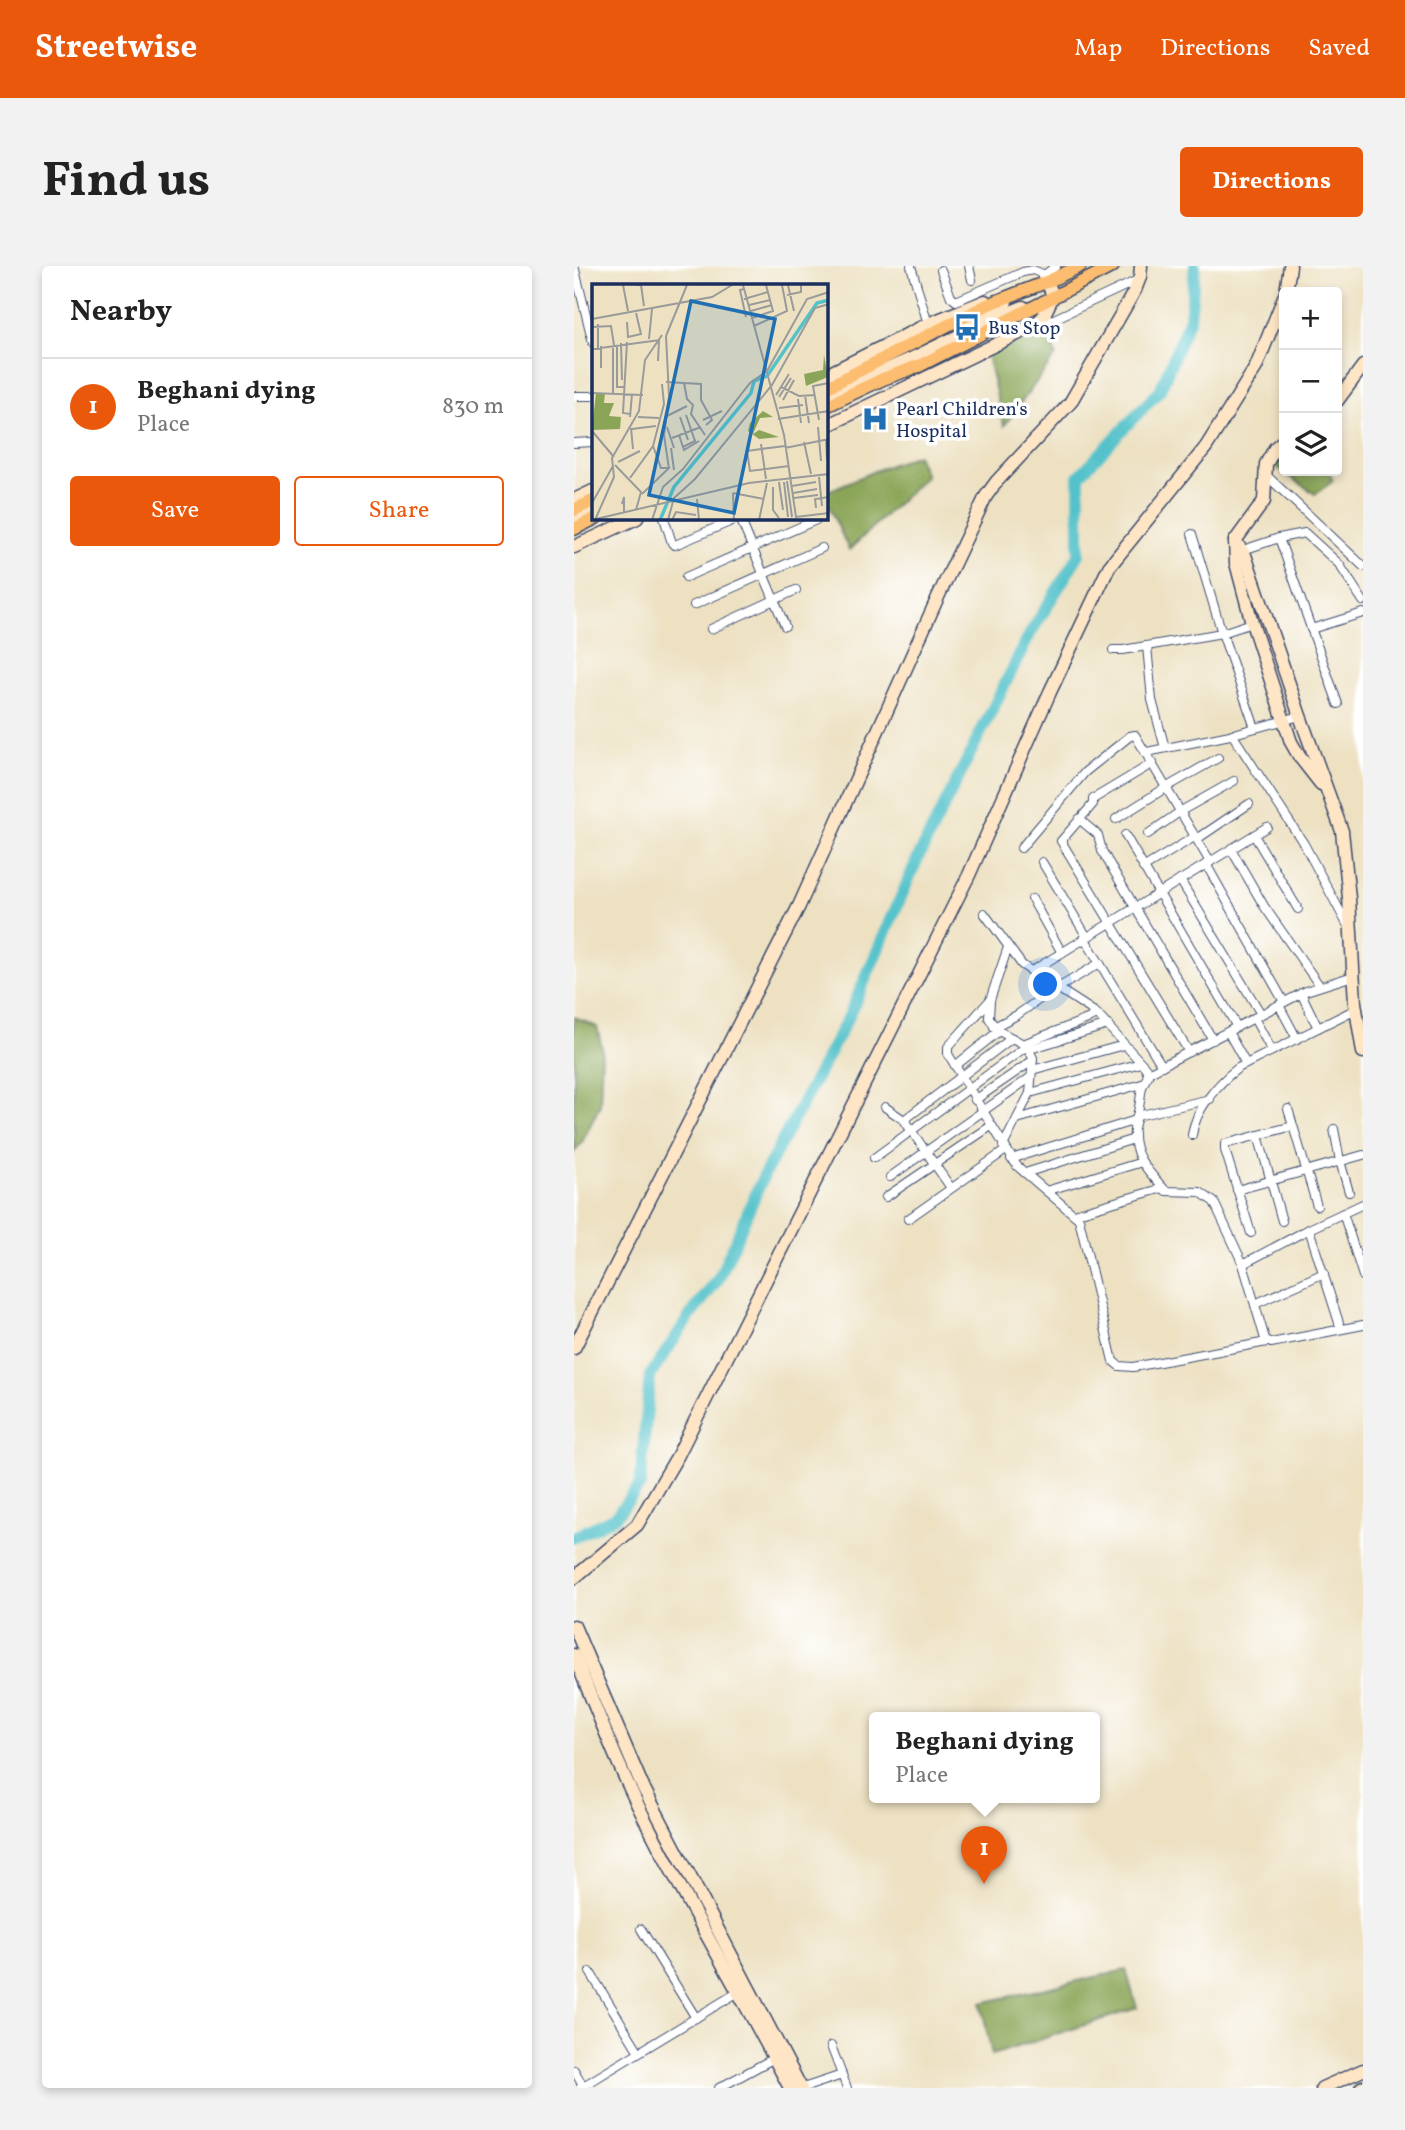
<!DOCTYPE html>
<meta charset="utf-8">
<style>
body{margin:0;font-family:Vollkorn,serif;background:#f2f2f2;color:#222}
.controls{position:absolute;right:21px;top:21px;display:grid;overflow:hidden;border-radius:7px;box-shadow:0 4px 10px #0003}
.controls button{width:63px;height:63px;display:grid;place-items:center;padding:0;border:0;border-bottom:2px solid #e0e0e0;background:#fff;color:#222;font:35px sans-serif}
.you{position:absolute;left:472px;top:719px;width:24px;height:24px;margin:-18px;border:5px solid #fff;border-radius:50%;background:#1a73e8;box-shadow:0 0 0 10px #1a73e833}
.badge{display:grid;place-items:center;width:46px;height:46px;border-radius:50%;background:#ea580c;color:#fff;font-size:23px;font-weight:700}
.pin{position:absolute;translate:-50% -58px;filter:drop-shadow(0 2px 4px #0008)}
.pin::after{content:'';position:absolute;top:37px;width:24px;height:21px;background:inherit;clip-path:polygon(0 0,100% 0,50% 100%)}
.popup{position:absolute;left:295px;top:1446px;width:231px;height:91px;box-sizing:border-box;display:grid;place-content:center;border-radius:7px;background:#fff;filter:drop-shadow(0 2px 5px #0005);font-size:23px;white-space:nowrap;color:#767676}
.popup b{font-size:26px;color:#222}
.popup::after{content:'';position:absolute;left:50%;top:100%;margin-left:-14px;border:14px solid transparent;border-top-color:#fff}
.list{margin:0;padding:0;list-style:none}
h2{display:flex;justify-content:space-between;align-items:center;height:91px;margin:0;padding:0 28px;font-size:30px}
h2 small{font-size:23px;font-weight:400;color:#767676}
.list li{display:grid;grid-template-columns:46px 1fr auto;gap:21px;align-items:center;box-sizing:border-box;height:98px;padding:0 28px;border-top:2px solid #e0e0e0}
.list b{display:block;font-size:26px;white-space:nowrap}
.list p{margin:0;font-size:23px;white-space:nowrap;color:#767676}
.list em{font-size:23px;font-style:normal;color:#767676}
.actions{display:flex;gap:14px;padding:21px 28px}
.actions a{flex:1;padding:16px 0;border:2px solid #ea580c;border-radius:7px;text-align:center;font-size:24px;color:#ea580c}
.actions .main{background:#ea580c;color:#fff}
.icon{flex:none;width:38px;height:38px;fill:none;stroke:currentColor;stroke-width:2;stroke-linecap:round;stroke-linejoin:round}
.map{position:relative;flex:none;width:789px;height:1822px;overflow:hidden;border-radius:7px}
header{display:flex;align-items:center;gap:42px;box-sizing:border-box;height:98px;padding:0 35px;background:#ea580c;color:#fff}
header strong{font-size:33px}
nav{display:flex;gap:38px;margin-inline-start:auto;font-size:24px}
.intro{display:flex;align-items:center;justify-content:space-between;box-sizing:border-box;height:168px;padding:0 42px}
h1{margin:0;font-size:49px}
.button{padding:18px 32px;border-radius:7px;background:#ea580c;color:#fff;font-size:24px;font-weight:700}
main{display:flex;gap:42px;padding:0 42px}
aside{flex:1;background:#fff;border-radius:7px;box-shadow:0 4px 10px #0003}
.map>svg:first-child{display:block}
.forest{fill:#8aa557;stroke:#526a5a;stroke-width:2}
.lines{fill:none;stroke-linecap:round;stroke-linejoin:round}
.river{stroke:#54c2cb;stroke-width:12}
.street-casing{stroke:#3a4a6d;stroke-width:10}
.secondary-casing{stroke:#3a4a6d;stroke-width:15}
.primary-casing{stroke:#3a4a6d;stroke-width:15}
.street{stroke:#fff;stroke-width:8}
.secondary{stroke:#fee5c5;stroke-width:12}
.primary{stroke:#fcbd6f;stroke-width:12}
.labels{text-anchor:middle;stroke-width:7;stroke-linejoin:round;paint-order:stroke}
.poi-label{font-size:19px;fill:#1b2f5e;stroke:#fff;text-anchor:start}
.inset-river{fill:none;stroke:#54c2cb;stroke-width:3.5}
.inset-road{fill:none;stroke:#999a9a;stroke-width:2}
.view{fill:#1f6fb2;fill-opacity:0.15;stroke:#1f6fb2;stroke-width:3.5}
.inset-edge{fill:none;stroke:#1b2f5e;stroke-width:3.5}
</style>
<header>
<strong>Streetwise</strong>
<nav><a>Map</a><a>Directions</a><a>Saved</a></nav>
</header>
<div class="intro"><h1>Find us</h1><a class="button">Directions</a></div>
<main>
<aside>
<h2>Nearby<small></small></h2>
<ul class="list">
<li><span class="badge">1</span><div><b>Beghani dying</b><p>Place</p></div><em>830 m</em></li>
</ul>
<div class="actions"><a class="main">Save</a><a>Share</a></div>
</aside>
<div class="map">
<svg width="789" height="1822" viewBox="0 0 789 1822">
<rect width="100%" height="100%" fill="#fff"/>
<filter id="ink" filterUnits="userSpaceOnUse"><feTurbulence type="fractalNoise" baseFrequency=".0143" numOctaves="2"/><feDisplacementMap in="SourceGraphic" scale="14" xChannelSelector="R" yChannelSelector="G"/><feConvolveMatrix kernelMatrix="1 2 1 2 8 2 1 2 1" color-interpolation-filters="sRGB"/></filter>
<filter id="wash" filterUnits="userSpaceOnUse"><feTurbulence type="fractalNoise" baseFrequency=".00686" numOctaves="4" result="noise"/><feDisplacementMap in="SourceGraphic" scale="28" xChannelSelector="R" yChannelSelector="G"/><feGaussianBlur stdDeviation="1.57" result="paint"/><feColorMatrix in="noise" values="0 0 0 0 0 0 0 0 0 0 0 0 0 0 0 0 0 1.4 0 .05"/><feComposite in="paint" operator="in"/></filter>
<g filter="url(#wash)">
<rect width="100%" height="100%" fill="#ede1c2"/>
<!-- forest -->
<g class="forest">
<polygon points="470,62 482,89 430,160 413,89 449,69"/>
<polygon points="710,187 710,205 754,205 759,215 741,228 704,202 706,190"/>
<polygon points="343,189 352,210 275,284 252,234 252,226 303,204"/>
<polygon points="0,751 23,761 28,782 26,839 8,876 0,886"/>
<polygon points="552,1704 563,1742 418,1789 407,1737"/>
</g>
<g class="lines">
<!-- river -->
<polyline class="river" points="0,1271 41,1251 66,1219 76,1110 113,1054 145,1012 190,909 275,750 343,594 456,368 505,288 505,210 586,124 616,52 621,0"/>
</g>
</g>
<g filter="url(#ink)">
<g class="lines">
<defs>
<g id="street">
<polyline points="0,0 19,77"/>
<polyline points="337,0 354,58"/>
<polyline points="395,0 398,14"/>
<polyline points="367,4 377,31 382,35 449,6 459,4 471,9"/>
<polyline points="468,11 482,0"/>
<polyline points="466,55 480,53 566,13"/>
<polyline points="0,130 19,130"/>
<polyline points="0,177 19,176"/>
<polyline points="692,209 789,300"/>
<polyline points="90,252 98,277 101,279 165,252"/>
<polyline points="166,252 211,360"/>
<polyline points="618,268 648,367 681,462"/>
<polyline points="705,272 764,438"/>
<polyline points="669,284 705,272 731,267 765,298 789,335"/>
<polyline points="112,311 242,254"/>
<polyline points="120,339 248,282"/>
<polyline points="137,363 222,324"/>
<polyline points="737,363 789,347"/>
<polyline points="573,380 578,434 591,482"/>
<polyline points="539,384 549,384 648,367 678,357"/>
<polyline points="658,468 730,578 774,660"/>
<polyline points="573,486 656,469 726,450"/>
<polyline points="579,497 519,533 519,538 487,575 615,786"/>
<polyline points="505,553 524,569 528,585 639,774"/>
<polyline points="542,553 593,521 644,492"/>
<polyline points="574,568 607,545 660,515"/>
<polyline points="551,569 663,761"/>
<polyline points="680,569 724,643"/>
<polyline points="623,573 675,538"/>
<polyline points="447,582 511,506 556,470 561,469 636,596"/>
<polyline points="657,583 690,640 745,719"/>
<polyline points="468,596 513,671"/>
<polyline points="632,598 710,736"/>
<polyline points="569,602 622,570"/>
<polyline points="606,614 687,748"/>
<polyline points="458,633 488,687"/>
<path d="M 410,647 L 448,699 L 522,747 L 572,802 L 574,810 C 565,823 568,827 565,841 C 564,848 561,855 560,863 C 558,891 575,906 592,925 L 626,926 L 640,936 L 669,998 L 691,1073 L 697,1077 L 789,1059"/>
<polyline points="511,673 588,800"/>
<polyline points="458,705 693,561"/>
<polyline points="484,722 526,697"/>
<polyline points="727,727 744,762"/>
<polyline points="416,734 374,781 374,788 443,900 505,953 539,1095 545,1100 559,1101 693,1076"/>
<polyline points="705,739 723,773"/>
<polyline points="680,752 698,785"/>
<polyline points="420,761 443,749 483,721"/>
<polyline points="654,766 672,798"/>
<polyline points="449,778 524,749"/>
<polyline points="456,783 534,759"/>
<polyline points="381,800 425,765"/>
<polyline points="458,804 550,779"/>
<polyline points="574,807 732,725 779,710"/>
<polyline points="456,827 567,797"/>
<polyline points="401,834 458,795"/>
<polyline points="311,841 330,854 377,922"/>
<polyline points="714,843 743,940"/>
<polyline points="563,850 636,833"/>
<polyline points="443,853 568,818"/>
<polyline points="330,854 438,772"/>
<polyline points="760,863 766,895 775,926"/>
<path d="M 618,869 C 621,844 644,817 664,802 L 782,743"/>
<polyline points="684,869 708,955"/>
<polyline points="429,880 456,827 459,792 453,780 423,764 415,752 416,734 434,681"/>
<polyline points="300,892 453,780"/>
<polyline points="437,893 562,854"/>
<polyline points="451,907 560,873"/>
<polyline points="316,911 457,811"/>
<polyline points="663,924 789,889"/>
<polyline points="472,925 568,896"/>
<polyline points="312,931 417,860"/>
<polyline points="769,947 789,1010"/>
<polyline points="500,948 589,922"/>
<polyline points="334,953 432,884"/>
<polyline points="735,963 767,1063"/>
<polyline points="677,967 651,884 651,878 719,860"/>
<polyline points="669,998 735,963 789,938"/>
<polyline points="681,1038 750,1007"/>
<polyline points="67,1663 122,1752"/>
<polyline points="16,1706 65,1786"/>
<polyline points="257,1780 273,1822"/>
<polyline points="0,1804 9,1820"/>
<polyline points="6,1822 166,1725"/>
<polyline points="145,1822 204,1790"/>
<polyline points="229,1822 268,1809"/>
</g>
<g id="secondary">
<polyline points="712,26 716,0"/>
<polyline points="389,59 432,36"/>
<polyline points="252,109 354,58 411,35"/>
<polyline points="252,131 339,92 422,52 449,41"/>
<polyline points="763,135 789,100"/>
<polyline points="252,160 460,60 469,51 479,30 473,15"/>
<polyline points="710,174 701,182 692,198 690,235 661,275 662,297 678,357 717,476 725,490 747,518"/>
<polyline points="0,234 19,225"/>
<polyline points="0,254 19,244"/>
<polyline points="661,275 671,289 726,450 768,565 775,632 781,737 789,786"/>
<polyline points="0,281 63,252"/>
<polyline points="0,1082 225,640 364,331 412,230 423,215 496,137 561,24 566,11 567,0"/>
<polyline points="0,1312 63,1259 104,1189 395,609 476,426 535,301 632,181 682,101 710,31"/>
<polyline points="0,1360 68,1519 227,1822"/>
<path d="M 0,1389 C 25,1450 48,1511 79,1569 C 123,1655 172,1737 216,1822"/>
<polyline points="748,1822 789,1804"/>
<polyline points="787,1822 789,1821"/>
</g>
<g id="primary">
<polyline points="252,122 413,39 475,15 506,0"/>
<polyline points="252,140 309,113 347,99 539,0"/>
<polyline points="0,244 19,235"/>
<polyline points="0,263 22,252"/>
</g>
</defs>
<!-- street casing -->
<use href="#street" class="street-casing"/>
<!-- secondary casing -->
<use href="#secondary" class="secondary-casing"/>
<!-- primary casing -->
<use href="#primary" class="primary-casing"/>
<!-- street -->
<use href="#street" class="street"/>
<!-- secondary -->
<use href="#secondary" class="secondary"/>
<!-- primary -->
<use href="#primary" class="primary"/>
</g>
</g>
<!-- icons -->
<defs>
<symbol id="bus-bare" viewBox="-9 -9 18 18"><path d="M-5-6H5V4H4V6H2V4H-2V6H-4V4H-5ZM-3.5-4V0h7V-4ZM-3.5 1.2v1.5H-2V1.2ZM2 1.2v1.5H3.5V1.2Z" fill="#1f6fb2" stroke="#fff" stroke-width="2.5" paint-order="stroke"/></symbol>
<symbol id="hospital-bare" viewBox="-9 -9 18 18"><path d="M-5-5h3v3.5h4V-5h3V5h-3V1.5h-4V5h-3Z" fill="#1f6fb2" stroke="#fff" stroke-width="2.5" paint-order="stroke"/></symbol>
</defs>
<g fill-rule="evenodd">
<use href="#bus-bare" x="374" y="42" width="38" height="38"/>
<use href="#hospital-bare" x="282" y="134" width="38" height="38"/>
</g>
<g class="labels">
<!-- poi labels -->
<g class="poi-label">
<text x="414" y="68">Bus Stop</text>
<text x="322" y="149">Pearl Children's<tspan x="322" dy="22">Hospital</tspan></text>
</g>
</g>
<!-- overview -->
<g transform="translate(18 18)">
<rect width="236" height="236" fill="#ede1c2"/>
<path d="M 232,71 L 236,93 L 214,102 L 212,90 L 231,86 ZM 4,109 L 13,109 L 12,119 L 22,119 L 17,132 L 29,133 L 28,145 L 0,146 ZM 171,127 L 181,133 L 168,134 L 161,150 L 167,146 L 187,153 L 167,155 L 156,147 L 158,139 Z" fill="#8aa557"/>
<path class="inset-river" d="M 68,236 L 82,203 L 159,109 L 162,97 L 175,92 L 225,19 L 237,16"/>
<path class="inset-road" d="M 31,1 L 36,27M 43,1 L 49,1 L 52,22M 151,1 L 192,151 L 204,233 L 237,229M 196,1 L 202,27M 152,5 L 148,6 L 154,33M 195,11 L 209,8 L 209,1M 152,15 L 176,8M 157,21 L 178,16M 159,27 L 180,21M 160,34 L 181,27 L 174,1M 0,35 L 120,13 L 140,1M 35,38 L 36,53 L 49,50 L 44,29M 6,40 L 6,64M 162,42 L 195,27 L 190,1M 0,43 L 19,42 L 22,61M 74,52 L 77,112 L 72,151 L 77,185M 74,52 L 95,1M 57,55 L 60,25M 35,58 L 31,129 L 38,130M 29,59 L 30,96M 25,61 L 25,103 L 33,103M 21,62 L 21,109M 1,65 L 68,56M 66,77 L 67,56M 9,84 L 9,62M 74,98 L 92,99 L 95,115 L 101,121 L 99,130 L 113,151M 92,99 L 109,100 L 109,116 L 120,136 L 114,141M 189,103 L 207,112 L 223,111M 0,109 L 51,111M 184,111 L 197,90M 213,111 L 217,139M 187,113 L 199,94M 206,115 L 209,139M 191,116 L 202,96M 187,124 L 211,121M 75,132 L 95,122M 38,133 L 40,110M 46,133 L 67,134M 88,133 L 96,156M 186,135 L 237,127M 111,136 L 130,127M 227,136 L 221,102 L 237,99M 75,143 L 82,164M 226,143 L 229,177M 39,144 L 41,165M 40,145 L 64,142M 0,147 L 22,173M 87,151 L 92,166 L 107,157M 80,154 L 109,143M 234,155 L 235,176M 212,158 L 219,190M 169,160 L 174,195M 61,162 L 69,184 L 77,184M 91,163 L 103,157 L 94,131M 79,164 L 82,186M 193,164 L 237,155M 169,165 L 155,167 L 158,187 L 197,182M 169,165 L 193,162M 26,178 L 48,167M 23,181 L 49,208 L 44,226M 227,193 L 230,222M 38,194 L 61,162 L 72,120 L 70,100M 195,197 L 200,233M 187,198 L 191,226M 192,198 L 196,233M 200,202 L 224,198M 181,203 L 181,226 L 187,234M 141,209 L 172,215M 141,209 L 142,236M 201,209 L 225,205M 50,210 L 78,183M 202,214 L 226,211M 105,215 L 107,236M 0,219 L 21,182M 30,220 L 32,213 L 32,229M 224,224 L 223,215 L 237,213M 4,235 L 157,199 L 237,190M 3,236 L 22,193 L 20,174 L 47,127 L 53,76 L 70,51M 60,236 L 71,203 L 91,185 L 158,99 L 175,87 L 215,15 L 237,8M 76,236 L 82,214 L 103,195 L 180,101 L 223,24 L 237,20M 80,236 L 84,228 L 104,231M 167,236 L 175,199"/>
<path class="view" d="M 99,17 L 183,35 L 142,229 L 57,211 Z"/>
<rect width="236" height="236" class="inset-edge"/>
</g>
</svg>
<div class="controls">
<button>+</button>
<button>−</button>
<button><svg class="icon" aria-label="layers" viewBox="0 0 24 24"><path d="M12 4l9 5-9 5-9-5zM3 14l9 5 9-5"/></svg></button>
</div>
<div class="you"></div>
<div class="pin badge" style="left:410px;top:1618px">1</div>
<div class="popup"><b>Beghani dying</b>Place</div>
</div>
</main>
